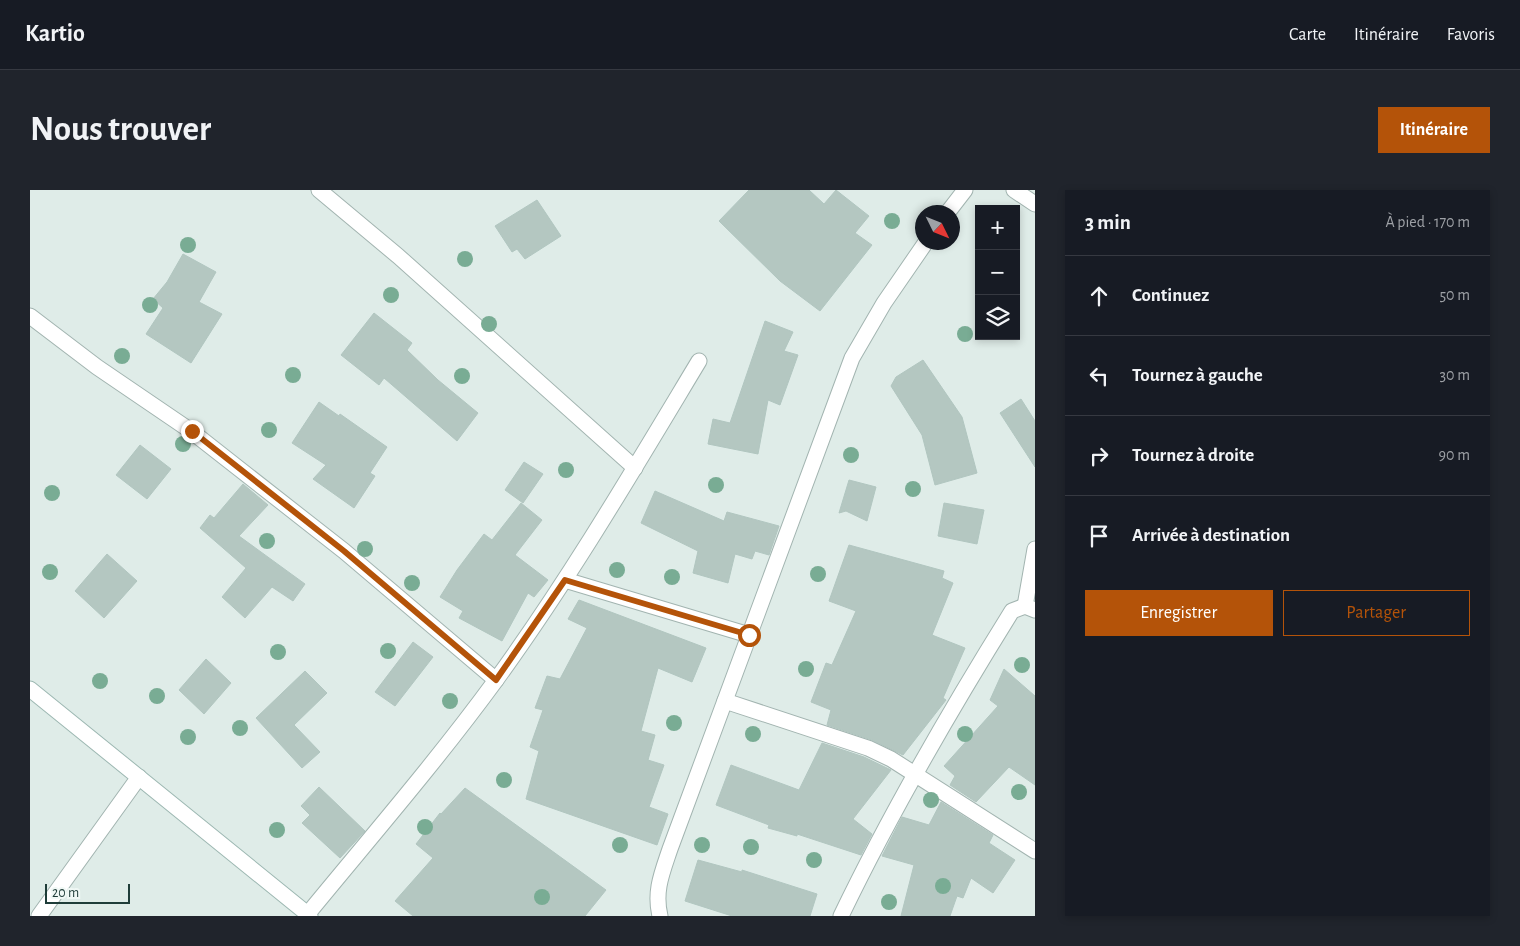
<!DOCTYPE html>
<html lang="fr">
<meta charset="utf-8">
<style>
body{margin:0;font-family:"Alegreya Sans",sans-serif;background:#20242c;color:#f1f3f6}
.controls{position:absolute;right:15px;top:15px;display:grid;overflow:hidden;border-radius:0px;box-shadow:0 2px 8px #0003}
.controls button{width:45px;height:45px;display:grid;place-items:center;padding:0;border:0;border-bottom:1px solid #363941;background:#171b24;color:#f1f3f6;font:25px sans-serif}
.compass{position:absolute;left:885px;top:15px;width:45px;height:45px;border-radius:50%;background:#171b24;box-shadow:0 2px 8px #0003;rotate:133deg}
.scale{position:absolute;left:15px;bottom:12px;width:85px;box-sizing:border-box;padding-left:5px;border:2px solid #1f3d39;border-top:0;font-size:14px;line-height:18px;white-space:nowrap;color:#1f3d39;-webkit-text-stroke:4px #f0f8f5;paint-order:stroke}
.stop{position:absolute;width:15px;height:15px;margin:-11px;border:4px solid #b45309;border-radius:50%;background:#fff}
.stop.end{background:#b45309;border-color:#fff;box-shadow:0 1px 5px #0008}
.list{margin:0;padding:0;list-style:none}
h2{display:flex;justify-content:space-between;align-items:center;height:65px;margin:0;padding:0 20px;font-size:21px}
h2 small{font-size:16px;font-weight:400;color:#9ea1a6}
.list li{display:grid;grid-template-columns:32px 1fr auto;gap:15px;align-items:center;box-sizing:border-box;height:80px;padding:0 20px;border-top:1px solid #363941}
.list b{display:block;font-size:19px;white-space:nowrap}
.list em{font-size:16px;font-style:normal;color:#9ea1a6}
.actions{display:flex;gap:10px;padding:15px 20px}
.actions a{flex:1;padding:11px 0;border:1px solid #b45309;border-radius:0px;text-align:center;font-size:18px;color:#b45309}
.actions .main{background:#b45309;color:#fff}
.icon{flex:none;width:28px;height:28px;fill:none;stroke:currentColor;stroke-width:2;stroke-linecap:round;stroke-linejoin:round}
.map{position:relative;flex:none;width:1005px;height:726px;overflow:hidden;border-radius:0px}
header{display:flex;align-items:center;gap:30px;box-sizing:border-box;height:70px;padding:0 25px;background:#171b24;border-bottom:1px solid #363941}
header strong{font-size:24px}
nav{display:flex;gap:28px;margin-inline-start:auto;font-size:18px}
.intro{display:flex;align-items:center;justify-content:space-between;box-sizing:border-box;height:120px;padding:0 30px}
h1{margin:0;font-size:35px}
.button{padding:12px 22px;border-radius:0px;background:#b45309;color:#fff;font-size:18px;font-weight:700}
main{display:flex;gap:30px;padding:0 30px}
aside{flex:1;background:#171b24;border-radius:0px;box-shadow:0 2px 8px #0003}
.map>svg:first-child{display:block}
.building{fill:#b4c7c1;stroke:#b1c6c0}
.lines{fill:none;stroke-linecap:round;stroke-linejoin:round}
.minor-casing{stroke:#a2b4b0;stroke-width:17}
.secondary-casing{stroke:#9db8b2;stroke-width:17}
.minor{stroke:#fff;stroke-width:15}
.secondary{stroke:#fff;stroke-width:15}
.tree{fill:#79ac94}
.route{stroke:#b45309;stroke-width:6}
</style>
<header>
<strong>Kartio</strong>
<nav><a>Carte</a><a>Itinéraire</a><a>Favoris</a></nav>
</header>
<div class="intro"><h1>Nous trouver</h1><a class="button">Itinéraire</a></div>
<main>
<div class="map">
<svg width="1005" height="726" viewBox="0 0 1005 726">
<rect width="100%" height="100%" fill="#dfece8"/>
<!-- building -->
<g class="building">
<polygon points="719,0 779,0 794,14 806,0 839,26 825,43 842,55 790,121 750,91 689,31"/>
<polygon points="507,10 531,46 495,69 487,59 482,62 465,36"/>
<polygon points="153,64 186,82 169,112 192,124 161,173 116,144 133,118 123,109 137,92"/>
<polygon points="344,123 382,153 377,160 408,190 448,223 427,251 354,188 349,195 311,165"/>
<polygon points="735,131 763,142 754,161 768,165 750,215 738,210 728,264 678,254 683,229 700,233"/>
<polygon points="893,170 932,227 947,283 905,295 892,245 861,196 866,187"/>
<polygon points="991,209 1005,231 1005,277 970,223"/>
<polygon points="289,212 309,226 310,224 357,257 340,283 345,286 324,318 283,289 296,275 262,253"/>
<polygon points="110,255 141,279 117,309 86,285"/>
<polygon points="494,272 513,284 493,313 475,300"/>
<polygon points="819,290 846,297 837,331 816,321 809,323"/>
<polygon points="213,294 238,315 209,346 275,394 263,411 242,397 215,428 192,407 216,378 170,338 180,325 184,328"/>
<polygon points="625,301 694,331 697,322 749,336 739,365 725,361 722,369 705,364 698,393 663,383 668,361 611,333"/>
<polygon points="491,313 512,330 485,365 518,390 504,407 498,403 472,451 429,428 433,421 410,407 427,380 454,344 462,350"/>
<polygon points="914,313 954,320 947,354 908,346"/>
<polygon points="819,355 914,381 912,388 923,393 902,445 935,458 913,508 916,510 873,565 842,550 797,535 801,520 781,512 796,473 802,475 826,421 799,411"/>
<polygon points="77,364 107,391 74,428 45,401"/>
<polygon points="549,410 676,458 662,492 628,478 611,541 625,545 618,570 634,575 619,617 638,624 627,655 496,609 509,561 500,557 513,520 505,518 517,486 530,489 557,438 538,429"/>
<polygon points="383,452 403,467 365,516 345,502"/>
<polygon points="176,469 201,493 174,524 149,500"/>
<polygon points="974,479 1005,506 1005,595 979,577 946,612 920,595 925,586 914,576 968,516 960,510"/>
<polygon points="275,481 297,503 264,535 290,562 272,578 226,528"/>
<polygon points="792,553 834,567 861,580 823,629 842,644 831,665 767,644 767,646 738,638 739,635 686,615 701,575 769,600"/>
<polygon points="289,597 335,641 310,668 272,633 280,625 271,616"/>
<polygon points="435,598 576,700 555,726 383,726 365,711 403,668 386,654 410,623 411,624"/>
<polygon points="911,612 963,645 959,653 985,670 963,703 941,688 933,708 927,706 920,726 871,726 884,675 852,666 872,627 899,635"/>
<polygon points="668,670 712,682 712,680 787,704 780,726 702,726 655,711"/>
</g>
<g class="lines">
<defs>
<g id="minor">
<polyline points="289,0 368,66 605,278"/>
<polyline points="984,0 1005,14"/>
<polyline points="918,22 935,0"/>
<polyline points="0,126 67,177 161,241 314,361 466,490"/>
<polyline points="535,390 719,445"/>
<polyline points="995,416 1005,359"/>
<polyline points="695,511 838,558 861,569 1005,661"/>
<polyline points="9,726 109,587"/>
<path d="M 276,726 C 340,648 406,572 466,490 C 540,388 604,279 669,171"/>
<path d="M 630,726 C 624,701 632,683 640,659 L 822,168 L 854,113 L 896,52"/>
<path d="M 811,726 C 861,622 921,519 982,421 L 995,416 L 1005,420"/>
</g>
<polyline id="secondary" points="0,499 280,726"/>
</defs>
<!-- minor casing -->
<use href="#minor" class="minor-casing"/>
<!-- secondary casing -->
<use href="#secondary" class="secondary-casing"/>
<!-- minor -->
<use href="#minor" class="minor"/>
<!-- secondary -->
<use href="#secondary" class="secondary"/>
</g>
<!-- trees -->
<g class="tree">
<circle cx="862" cy="31" r="8"/>
<circle cx="158" cy="55" r="8"/>
<circle cx="435" cy="69" r="8"/>
<circle cx="361" cy="105" r="8"/>
<circle cx="120" cy="115" r="8"/>
<circle cx="459" cy="134" r="8"/>
<circle cx="935" cy="144" r="8"/>
<circle cx="92" cy="166" r="8"/>
<circle cx="263" cy="185" r="8"/>
<circle cx="432" cy="186" r="8"/>
<circle cx="239" cy="240" r="8"/>
<circle cx="153" cy="254" r="8"/>
<circle cx="821" cy="265" r="8"/>
<circle cx="536" cy="280" r="8"/>
<circle cx="686" cy="295" r="8"/>
<circle cx="883" cy="299" r="8"/>
<circle cx="22" cy="303" r="8"/>
<circle cx="237" cy="351" r="8"/>
<circle cx="335" cy="359" r="8"/>
<circle cx="587" cy="380" r="8"/>
<circle cx="20" cy="382" r="8"/>
<circle cx="788" cy="384" r="8"/>
<circle cx="642" cy="387" r="8"/>
<circle cx="382" cy="393" r="8"/>
<circle cx="358" cy="461" r="8"/>
<circle cx="248" cy="462" r="8"/>
<circle cx="992" cy="475" r="8"/>
<circle cx="776" cy="479" r="8"/>
<circle cx="70" cy="491" r="8"/>
<circle cx="127" cy="506" r="8"/>
<circle cx="420" cy="511" r="8"/>
<circle cx="644" cy="533" r="8"/>
<circle cx="210" cy="538" r="8"/>
<circle cx="723" cy="544" r="8"/>
<circle cx="935" cy="544" r="8"/>
<circle cx="158" cy="547" r="8"/>
<circle cx="474" cy="590" r="8"/>
<circle cx="989" cy="602" r="8"/>
<circle cx="901" cy="610" r="8"/>
<circle cx="395" cy="637" r="8"/>
<circle cx="247" cy="640" r="8"/>
<circle cx="590" cy="655" r="8"/>
<circle cx="672" cy="655" r="8"/>
<circle cx="721" cy="657" r="8"/>
<circle cx="784" cy="670" r="8"/>
<circle cx="913" cy="696" r="8"/>
<circle cx="512" cy="707" r="8"/>
<circle cx="859" cy="712" r="8"/>
</g>
<g class="lines">
<!-- route -->
<polyline class="route" points="162,241 314,361 466,490 535,390 719,445"/>
</g>
</svg>
<div class="controls">
<button>+</button>
<button>−</button>
<button><svg class="icon" aria-label="layers" viewBox="0 0 24 24"><path d="M12 4l9 5-9 5-9-5zM3 14l9 5 9-5"/></svg></button>
</div>
<svg class="compass" viewBox="-18 -18 36 36"><path d="M0-13l5 13h-10z" fill="#e53935"/><path d="M0 13l5-13h-10z" fill="#9ea1a6"/></svg>
<div class="scale">20 m</div>
<div class="stop" style="left:719px;top:445px"></div>
<div class="stop end" style="left:162px;top:241px"></div>
</div>
<aside>
<h2>3 min<small>À pied · 170 m</small></h2>
<ul class="list">
<li><svg class="icon" aria-label="ahead" viewBox="0 0 24 24"><path d="M12 20V5M6 11l6-6 6 6"/></svg><div><b>Continuez</b></div><em>50 m</em></li>
<li><svg class="icon" aria-label="left" viewBox="0 0 24 24"><path d="M17 20v-9H6M10 6l-5 5 5 5"/></svg><div><b>Tournez à gauche</b></div><em>30 m</em></li>
<li><svg class="icon" aria-label="right" viewBox="0 0 24 24"><path d="M7 20v-9h11M14 6l5 5-5 5"/></svg><div><b>Tournez à droite</b></div><em>90 m</em></li>
<li><svg class="icon" aria-label="arrive" viewBox="0 0 24 24"><path d="M6 21V4h12l-3 4 3 4H6"/></svg><div><b>Arrivée à destination</b></div></li>
</ul>
<div class="actions"><a class="main">Enregistrer</a><a>Partager</a></div>
</aside>
</main>
